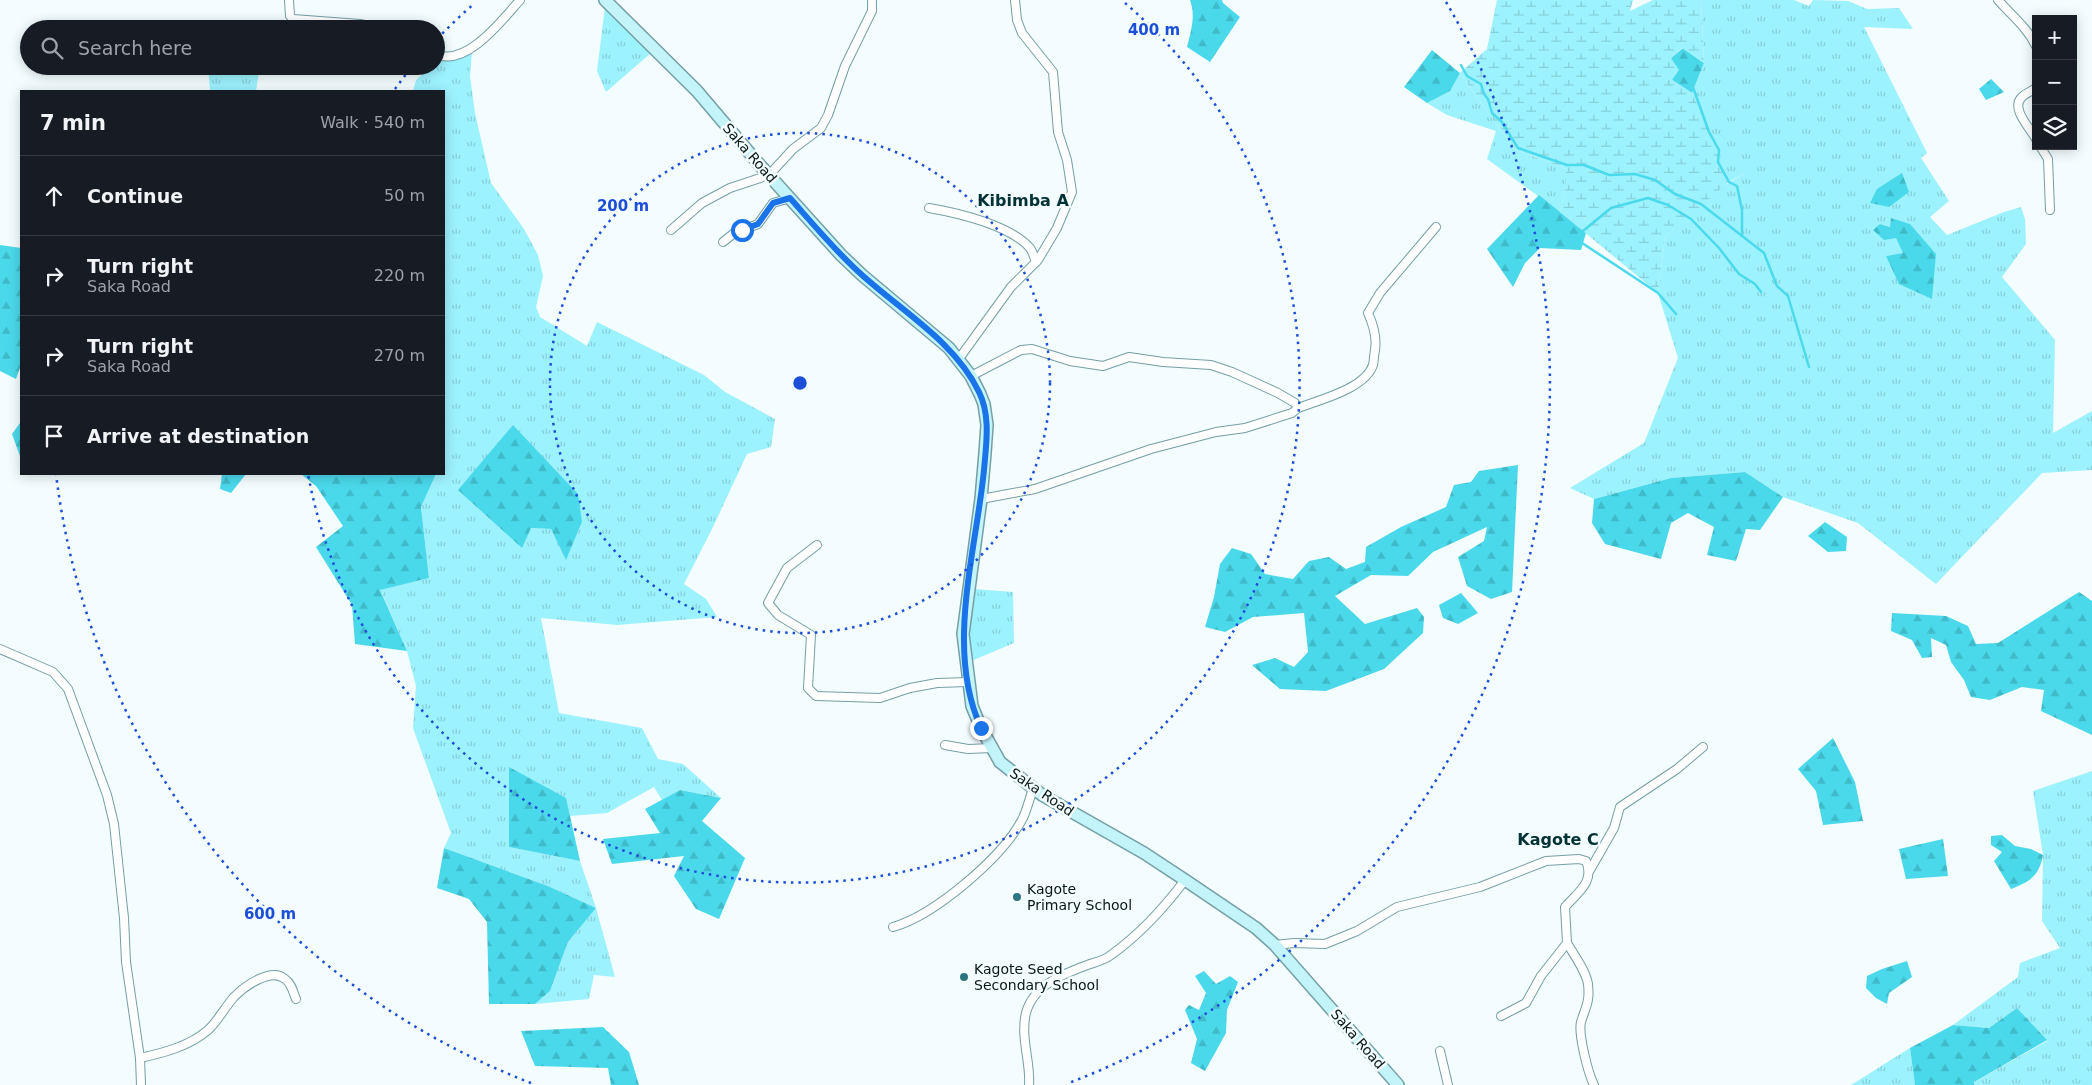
<!DOCTYPE html>
<meta charset="utf-8">
<style>
body{margin:0;font-family:"DejaVu Sans",sans-serif;background:#20242c;color:#f1f3f6}
.controls{position:absolute;right:15px;top:15px;display:grid;overflow:hidden;border-radius:0px;box-shadow:0 2px 12px #0003}
.controls button{width:45px;height:45px;display:grid;place-items:center;padding:0;border:0;border-bottom:1px solid #363941;background:#171b24;color:#f1f3f6;font:25px sans-serif}
.stop{position:absolute;width:15px;height:15px;margin:-11px;border:4px solid #1a73e8;border-radius:50%;background:#fff}
.stop.end{background:#1a73e8;border-color:#fff;box-shadow:0 1px 5px #0008}
.list{margin:0;padding:0;list-style:none}
h2{display:flex;justify-content:space-between;align-items:center;height:65px;margin:0;padding:0 20px;font-size:21px}
h2 small{font-size:16px;font-weight:400;color:#9ea1a6}
.list li{display:grid;grid-template-columns:32px 1fr auto;gap:15px;align-items:center;box-sizing:border-box;height:80px;padding:0 20px;border-top:1px solid #363941}
.list b{display:block;font-size:19px;white-space:nowrap}
.list p{margin:0;font-size:16px;white-space:nowrap;color:#9ea1a6}
.list em{font-size:16px;font-style:normal;color:#9ea1a6}
.icon{flex:none;width:28px;height:28px;fill:none;stroke:currentColor;stroke-width:2;stroke-linecap:round;stroke-linejoin:round}
.map{position:relative;flex:none;width:2092px;height:1085px;overflow:hidden}
.search{position:absolute;background:#171b24;box-shadow:0 2px 12px #0003;left:20px;top:20px;width:425px;height:55px;display:flex;align-items:center;gap:12px;box-sizing:border-box;padding:0 18px;border-radius:28px;color:#9ea1a6;font-size:19px}
.panel{position:absolute;background:#171b24;box-shadow:0 2px 12px #0003;left:20px;top:90px;width:425px;height:385px;border-radius:0px}
.map>svg:first-child{display:block}
.grass{fill:url(#grass-tufts);fill-rule:evenodd}
.forest{fill:url(#forest-firs)}
.wetland{fill:url(#wetland-marsh)}
.lines{fill:none;stroke-linecap:round;stroke-linejoin:round}
.stream{stroke:#4bdaec;stroke-width:2.5}
.minor-casing{stroke:#749fa5;stroke-width:10}
.secondary-casing{stroke:#749fa5;stroke-width:14}
.minor{stroke:#fff;stroke-width:8}
.secondary{stroke:#c3f4fa;stroke-width:11}
.route{stroke:#1a73e8;stroke-width:6}
.ring{fill:none;stroke:#1d4ed8;stroke-width:2.5;stroke-dasharray:2.5 5}
.poi-dot{fill:#2e767f;stroke:#f3fcfe;stroke-width:2}
.labels{text-anchor:middle;stroke-width:5;stroke-linejoin:round;paint-order:stroke}
.street-label{font-size:14px;fill:#061719;stroke:#f3fcfe}
.poi-label{font-size:14px;fill:#061719;stroke:#f3fcfe;text-anchor:start}
.quarter-label{font-size:16px;font-weight:bold;fill:#023136;stroke:#f3fcfe}
.centre{fill:#1d4ed8;stroke:#f3fcfe;stroke-width:2.5}
.ring-label{font-size:15px;text-anchor:middle;font-weight:bold;fill:#1d4ed8;stroke:#f3fcfe;stroke-width:5;stroke-linejoin:round;paint-order:stroke}
</style>
<div class="map">
<svg width="2092" height="1085" viewBox="0 0 2092 1085">
<defs>
<pattern id="grass-tufts" width="24" height="20" patternUnits="userSpaceOnUse" patternTransform="scale(1.25)"><rect width="24" height="20" fill="#9cf2fe"/><path d="M3 7l-1-3M5 7V3M7 7l1-3M15 17l-1-3M17 17v-4M19 17l1-3" fill="none" stroke="#85cfd9"/></pattern>
<pattern id="forest-firs" width="22" height="20" patternUnits="userSpaceOnUse" patternTransform="scale(1.25)"><rect width="22" height="20" fill="#4ad9eb"/><path d="M5 1l3.5 6h-7zM16 11l3.5 6h-7z" fill="#3fbac9"/></pattern>
<pattern id="wetland-marsh" width="20" height="14" patternUnits="userSpaceOnUse" patternTransform="scale(1.25)"><rect width="20" height="14" fill="#9cf2fe"/><path d="M1 5h8M5 5V1M11 12h8M15 12V8" fill="none" stroke="#85cfd9"/></pattern>
</defs>
<rect width="100%" height="100%" fill="#f3fcfe"/>
<!-- grass -->
<g class="grass">
<path d="M 1701,0 L 1794,0 L 1809,6 L 1813,0 L 1848,1 L 1867,9 L 1899,8 L 1913,29 L 1864,27 L 1927,153 L 1921,158 L 1949,201 L 1930,217 L 1947,235 L 2004,212 L 2021,207 L 2025,219 L 2026,244 L 2002,277 L 2055,340 L 2053,433 L 2092,411 L 2092,470 L 2042,473 L 1936,584 L 1858,523 L 1783,497 L 1745,472 L 1671,478 L 1594,499 L 1570,488 L 1644,443 L 1678,358 L 1658,293 L 1665,237 L 1722,187 L 1749,171 L 1729,182 L 1692,93 L 1704,63 ZM 1891,218 L 1932,299 L 1887,256 L 1904,253 L 1896,238 L 1880,224 L 1891,227 Z"/>
<polygon points="605,7 651,53 606,92 597,71"/>
<path d="M 472,52 L 470,76 L 475,113 L 491,183 L 524,229 L 538,255 L 543,276 L 536,307 L 540,317 L 587,346 L 597,322 L 704,375 L 725,392 L 775,419 L 771,447 L 747,454 L 713,527 L 684,584 L 706,599 L 717,617 L 617,625 L 541,618 L 559,713 L 642,728 L 658,759 L 683,764 L 721,798 L 680,790 L 662,800 L 654,787 L 607,813 L 570,816 L 565,798 L 509,847 L 580,861 L 596,908 L 615,977 L 594,975 L 589,999 L 535,1004 L 550,991 L 568,942 L 596,908 L 548,886 L 444,848 L 451,833 L 413,728 L 416,686 L 407,651 L 380,589 L 429,578 L 421,507 L 436,474 L 444,474 L 444,91 L 413,91 L 416,80 L 432,66 L 436,66 L 436,62 L 440,59 L 456,59 ZM 582,522 L 566,559 L 551,529 L 531,528 Z"/>
<polygon points="208,66 221,66 237,72 259,72 256,91 210,91"/>
<polygon points="1460,73 1514,149 1566,169 1566,186 1560,212 1487,159 1496,131 1447,115 1427,103 1449,91"/>
<polygon points="974,589 1013,592 1014,643 971,661 968,637"/>
<polygon points="2092,771 2092,1085 1974,1085 1974,1082 2047,1041 2017,1008 1989,1028 1953,1025 2018,977 2020,963 2060,948 2042,921 2043,855 2033,791"/>
<polygon points="1910,1048 1915,1085 1851,1085"/>
</g>
<!-- forest -->
<g class="forest">
<path d="M 1190,0 L 1222,0 L 1223,3 L 1240,17 L 1210,62 L 1187,47 C 1191,31 1196,16 1190,0 Z"/>
<polygon points="1683,48 1704,63 1692,93 1672,80 1671,58"/>
<polygon points="1432,50 1460,73 1450,91 1427,103 1404,87"/>
<polygon points="1991,79 2004,92 1986,100 1979,89"/>
<polygon points="1902,173 1909,192 1889,207 1870,203 1877,189"/>
<polygon points="1539,195 1586,233 1581,250 1540,248 1525,263 1513,287 1487,249"/>
<polygon points="1891,218 1910,224 1936,254 1932,299 1899,284 1886,256 1903,253 1896,238 1884,240 1873,230 1880,224 1890,227"/>
<polygon points="0,245 21,248 21,365 16,379 0,371"/>
<polygon points="20,423 21,423 21,459 12,434"/>
<polygon points="513,425 578,494 582,522 566,560 551,529 531,528 522,548 458,490"/>
<polygon points="1518,465 1512,592 1491,599 1467,586 1458,557 1484,541 1487,527 1433,552 1408,576 1371,575 1335,596 1365,624 1417,608 1424,617 1423,633 1384,669 1326,691 1280,689 1252,665 1275,658 1294,667 1308,652 1304,613 1253,617 1225,632 1205,627 1214,597 1220,564 1232,548 1251,554 1265,574 1293,579 1309,561 1329,557 1346,569 1365,562 1366,547 1401,527 1446,507 1454,485 1471,482 1479,471"/>
<polygon points="1745,472 1783,497 1760,530 1746,529 1736,561 1707,555 1714,527 1688,513 1671,523 1661,559 1605,544 1592,523 1594,499 1671,478"/>
<polygon points="222,474 246,474 231,493 220,489"/>
<polygon points="301,474 436,474 421,507 429,578 380,590 407,651 355,644 352,605 316,547 343,526 316,486"/>
<polygon points="1825,522 1847,537 1846,551 1828,552 1808,536"/>
<polygon points="2079,592 2092,601 2092,735 2041,711 2044,690 2022,687 1990,700 1971,697 1964,680 1951,662 1946,645 1931,638 1932,657 1922,658 1912,640 1891,631 1892,613 1946,616 1968,626 1976,644 1998,643"/>
<polygon points="1461,593 1478,613 1458,624 1443,618 1439,605"/>
<polygon points="1833,738 1855,782 1863,821 1823,825 1816,791 1798,769"/>
<polygon points="509,767 566,798 580,861 509,847"/>
<polygon points="680,790 721,798 702,821 745,858 719,919 696,909 674,876 684,856 612,864 603,839 660,833 645,809"/>
<path d="M 2002,835 L 2015,846 L 2031,849 L 2043,855 C 2039,876 2030,882 2011,889 L 1994,861 L 2002,852 L 1991,845 L 1991,836 Z"/>
<polygon points="1943,839 1948,876 1906,879 1899,849"/>
<polygon points="444,848 548,886 596,908 568,942 550,991 535,1004 489,1004 487,922 469,899 437,888"/>
<polygon points="1907,961 1912,977 1889,993 1887,1004 1876,998 1866,988 1867,976 1882,969"/>
<polygon points="1204,971 1216,984 1230,976 1238,982 1227,1010 1226,1033 1205,1071 1191,1063 1197,1039 1185,1010 1189,1005 1199,1010 1206,993 1195,976"/>
<polygon points="2017,1008 2047,1040 1974,1082 1974,1085 1915,1085 1910,1048 1953,1025 1989,1028"/>
<polygon points="603,1027 629,1052 639,1085 611,1085 608,1068 535,1066 521,1031"/>
</g>
<!-- wetland -->
<polygon class="wetland" points="1497,0 1633,0 1630,11 1653,0 1701,0 1704,63 1682,48 1671,58 1679,70 1672,80 1692,93 1719,150 1729,182 1665,237 1658,293 1560,212 1566,186 1566,169 1514,149 1460,73 1487,49"/>
<g class="lines">
<!-- stream -->
<g class="stream">
<polyline points="1461,65 1467,76 1481,84 1484,94 1488,99 1492,113 1501,121 1518,148 1567,165 1584,165 1609,175 1635,174 1655,180 1675,194 1701,204 1764,253 1777,286 1788,296 1809,367"/>
<polyline points="1690,79 1709,132 1719,150 1718,162 1729,182 1737,186 1742,210 1742,236"/>
<polyline points="1583,231 1611,208 1648,198 1668,205 1691,219 1719,248 1739,274 1755,284 1761,292"/>
<polyline points="1579,241 1658,293 1676,314"/>
</g>
<defs>
<g id="minor">
<polyline points="289,0 290,16 293,19 360,24 382,29"/>
<path d="M 1998,0 C 2011,15 2027,27 2036,46"/>
<path d="M 436,54 C 466,68 503,19 520,0"/>
<path d="M 2036,88 C 2032,91 2026,93 2022,97 C 2010,108 2030,128 2036,139"/>
<polyline points="2040,146 2048,159 2050,210"/>
<path d="M 929,208 C 958,213 1010,225 1030,248 C 1033,252 1034,258 1036,262"/>
<polyline points="671,230 702,203 730,188 769,175 793,149 821,128 828,115 845,66 872,11 872,0"/>
<polyline points="723,242 733,234 758,224 773,203 790,198"/>
<polyline points="958,360 1011,287 1038,260 1057,228 1072,192 1067,160 1058,132 1053,72 1022,33 1017,20 1015,0"/>
<polyline points="971,376 1021,350 1032,349 1070,361 1103,366 1129,357 1163,362 1211,365 1232,372 1278,393 1295,403 1298,408 1292,413 1245,428 1216,432 1151,449 1035,489 981,499"/>
<path d="M 1298,408 C 1319,400 1365,389 1373,365 C 1374,361 1374,355 1375,350 C 1377,337 1373,324 1368,313 L 1380,293 L 1436,227"/>
<polyline points="817,545 787,568 768,603 778,615 811,635 808,688 816,696 880,698 910,688 937,683 968,682"/>
<polyline points="0,649 53,672 68,689 107,795 114,824 124,918 126,962 140,1058 141,1085"/>
<polyline points="945,745 968,749 992,748"/>
<polyline points="1590,870 1614,828 1620,807 1677,769 1703,747"/>
<path d="M 893,927 C 935,915 1003,857 1023,818 C 1027,809 1030,798 1033,788"/>
<path d="M 1567,943 C 1574,955 1586,971 1588,984 C 1590,1002 1586,1006 1581,1022 C 1578,1034 1588,1073 1594,1085"/>
<path d="M 1275,945 L 1294,943 L 1325,944 L 1357,931 L 1397,907 L 1480,887 L 1546,861 L 1579,859 L 1586,861 C 1595,882 1578,892 1565,907 L 1567,943 L 1541,976 L 1526,1003 L 1501,1016"/>
<polyline points="1440,1051 1448,1085"/>
<path d="M 140,1058 C 163,1053 190,1046 208,1030 C 218,1021 225,1007 234,997 C 245,986 271,967 285,979 C 292,984 293,992 296,999"/>
<path d="M 1029,1085 C 1031,1063 1020,1037 1026,1013 C 1033,985 1065,973 1090,964 C 1096,962 1105,960 1111,955 C 1139,935 1164,908 1185,880"/>
</g>
<polyline id="secondary" points="605,0 697,91 758,163 841,255 862,275 949,348 971,376 980,394 984,404 987,425 985,453 981,499 963,634 972,706 981,728 1000,762 1042,795 1144,853 1185,880 1256,928 1275,945 1398,1085"/>
</defs>
<!-- minor casing -->
<use href="#minor" class="minor-casing"/>
<!-- secondary casing -->
<use href="#secondary" class="secondary-casing"/>
<!-- minor -->
<use href="#minor" class="minor"/>
<!-- secondary -->
<use href="#secondary" class="secondary"/>
</g>
<g class="lines">
<!-- route -->
<path class="route" d="M 742,230 L 758,224 L 773,203 L 790,198 C 813,224 836,252 862,275 C 903,312 955,342 979,392 C 991,416 986,445 984,470 C 976,552 945,649 981,728"/>
</g>
<!-- distance rings -->
<g class="ring">
<circle cx="800" cy="383" r="250"/>
<path d="M395 89A500 500 0 0 1 411 68M437 39A500 500 0 0 1 475 3M1125 3A500 500 0 1 1 308 474"/>
<path d="M531 1083A750 750 0 0 1 56 474M1446 2A750 750 0 0 1 1069 1083"/>
</g>
<!-- markers -->
<g class="poi-dot">
<circle cx="1017" cy="897" r="5"/>
<circle cx="964" cy="977" r="5"/>
</g>
<g class="labels">
<!-- street labels -->
<g class="street-label">
<text transform="translate(750 153) rotate(49)" y="5">Saka Road</text>
<text transform="translate(1042 792) rotate(34)" y="5">Saka Road</text>
<text transform="translate(1358 1039) rotate(49)" y="5">Saka Road</text>
</g>
<!-- poi labels -->
<g class="poi-label">
<text x="1027" y="894">Kagote<tspan x="1027" dy="16">Primary School</tspan></text>
<text x="974" y="974">Kagote Seed<tspan x="974" dy="16">Secondary School</tspan></text>
</g>
<!-- quarter labels -->
<g class="quarter-label">
<text x="1023" y="206">Kibimba A</text>
<text x="1558" y="845">Kagote C</text>
</g>
</g>
<circle cx="800" cy="383" r="8" class="centre"/>
<g class="ring-label">
<text x="1154" y="35">400 m</text>
<text x="623" y="211">200 m</text>
<text x="270" y="919">600 m</text>
</g>
</svg>
<div class="controls">
<button>+</button>
<button>−</button>
<button><svg class="icon" aria-label="layers" viewBox="0 0 24 24"><path d="M12 4l9 5-9 5-9-5zM3 14l9 5 9-5"/></svg></button>
</div>
<div class="stop" style="left:742px;top:230px"></div>
<div class="stop end" style="left:981px;top:728px"></div>
<div class="search"><svg class="icon" aria-label="search" viewBox="0 0 24 24"><circle cx="10" cy="10" r="6"/><path d="M15 15l6 6"/></svg>Search here</div>
<section class="panel">
<h2>7 min<small>Walk · 540 m</small></h2>
<ul class="list">
<li><svg class="icon" aria-label="ahead" viewBox="0 0 24 24"><path d="M12 20V5M6 11l6-6 6 6"/></svg><div><b>Continue</b></div><em>50 m</em></li>
<li><svg class="icon" aria-label="right" viewBox="0 0 24 24"><path d="M7 20v-9h11M14 6l5 5-5 5"/></svg><div><b>Turn right</b><p>Saka Road</p></div><em>220 m</em></li>
<li><svg class="icon" aria-label="right" viewBox="0 0 24 24"><path d="M7 20v-9h11M14 6l5 5-5 5"/></svg><div><b>Turn right</b><p>Saka Road</p></div><em>270 m</em></li>
<li><svg class="icon" aria-label="arrive" viewBox="0 0 24 24"><path d="M6 21V4h12l-3 4 3 4H6"/></svg><div><b>Arrive at destination</b></div></li>
</ul>
</section>
</div>
